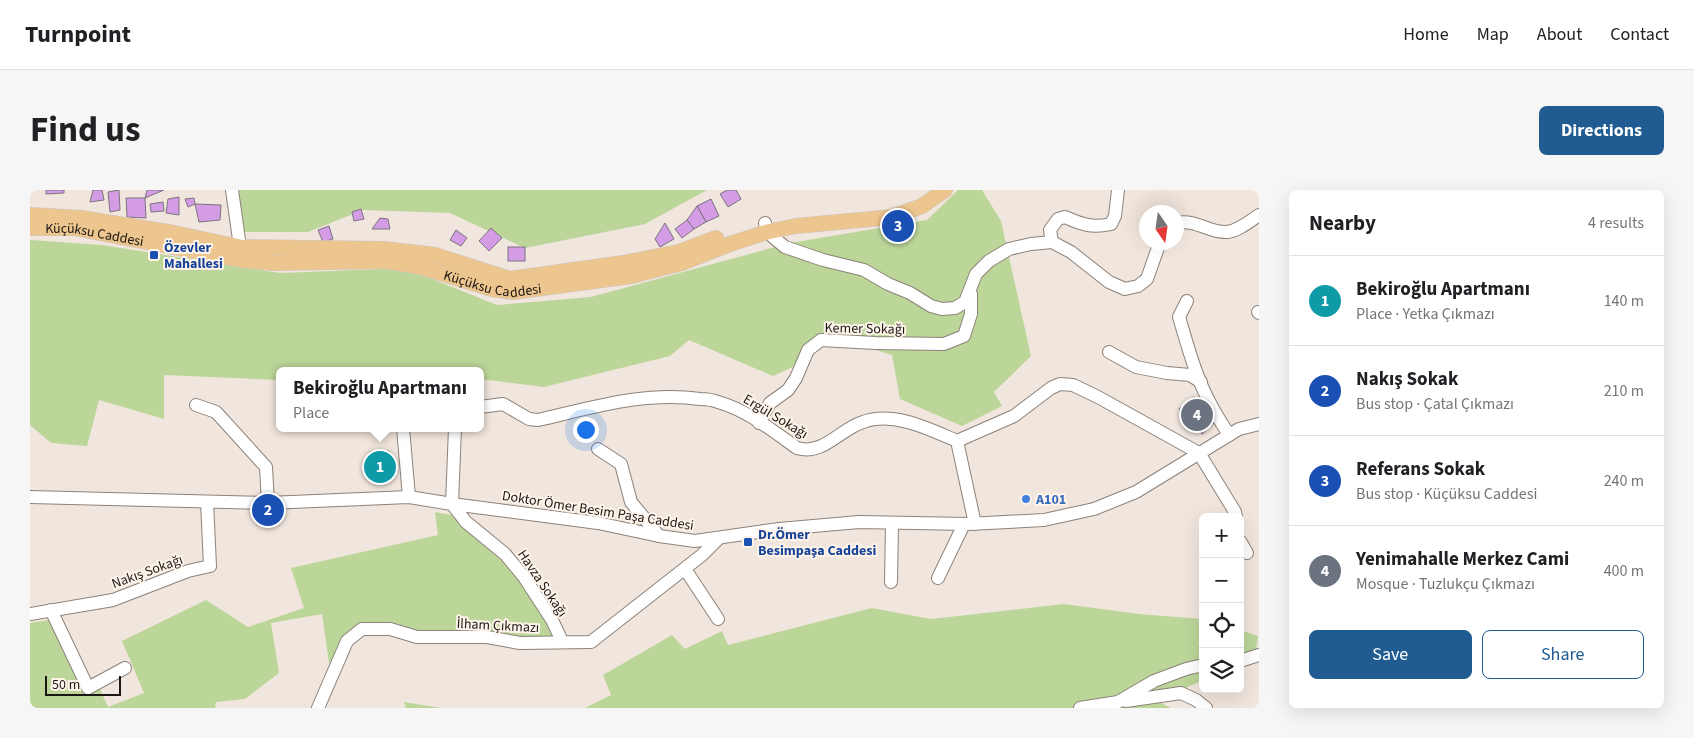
<!DOCTYPE html>
<meta charset="utf-8">
<style>
body{margin:0;font-family:"Source Sans 3",sans-serif;background:#f6f6f6;color:#202124}
.controls{position:absolute;right:15px;bottom:15px;display:grid;overflow:hidden;border-radius:8px;box-shadow:0 5px 20px #0002}
.controls button{width:45px;height:45px;display:grid;place-items:center;padding:0;border:0;border-bottom:1px solid #e0e0e0;background:#fff;color:#202124;font:25px sans-serif}
.compass{position:absolute;left:1109px;top:15px;width:45px;height:45px;border-radius:50%;background:#fff;box-shadow:0 5px 20px #0002;rotate:167deg}
.scale{position:absolute;left:15px;bottom:12px;width:76px;box-sizing:border-box;padding-left:5px;border:2px solid #1b1714;border-top:0;font-size:14px;line-height:18px;white-space:nowrap;color:#1b1714;-webkit-text-stroke:4px #fef4ea;paint-order:stroke}
.you{position:absolute;left:555px;top:239px;width:18px;height:18px;margin:-12px;border:4px solid #fff;border-radius:50%;background:#1a73e8;box-shadow:0 0 0 8px #1a73e833}
.badge{display:grid;place-items:center;width:32px;height:32px;border-radius:50%;background:#205b92;color:#fff;font-size:16px;font-weight:700}
.pin{position:absolute;translate:-50% -50%;border:2px solid #fff;box-shadow:0 1px 5px #0006}
.popup{position:absolute;left:246px;top:177px;width:208px;height:65px;box-sizing:border-box;display:grid;place-content:center;border-radius:8px;background:#fff;filter:drop-shadow(0 1px 4px #0005);font-size:16px;white-space:nowrap;color:#757577}
.popup b{font-size:19px;color:#202124}
.popup::after{content:'';position:absolute;left:50%;top:100%;margin-left:-10px;border:10px solid transparent;border-top-color:#fff}
.list{margin:0;padding:0;list-style:none}
h2{display:flex;justify-content:space-between;align-items:center;height:65px;margin:0;padding:0 20px;font-size:21px}
h2 small{font-size:16px;font-weight:400;color:#757577}
.list li{display:grid;grid-template-columns:32px 1fr auto;gap:15px;align-items:center;box-sizing:border-box;height:90px;padding:0 20px;border-top:1px solid #e0e0e0}
.list b{display:block;font-size:19px;white-space:nowrap}
.list p{margin:0;font-size:16px;white-space:nowrap;color:#757577}
.list em{font-size:16px;font-style:normal;color:#757577}
.actions{display:flex;gap:10px;padding:15px 20px}
.actions a{flex:1;padding:11px 0;border:1px solid #205b92;border-radius:8px;text-align:center;font-size:18px;color:#205b92}
.actions .main{background:#205b92;color:#fff}
.icon{flex:none;width:28px;height:28px;fill:none;stroke:currentColor;stroke-width:2;stroke-linecap:round;stroke-linejoin:round}
.map{position:relative;flex:none;width:1229px;height:518px;overflow:hidden;border-radius:8px}
header{display:flex;align-items:center;gap:30px;box-sizing:border-box;height:70px;padding:0 25px;background:#fff;border-bottom:1px solid #e0e0e0}
header strong{font-size:24px}
nav{display:flex;gap:28px;margin-inline-start:auto;font-size:18px}
.intro{display:flex;align-items:center;justify-content:space-between;box-sizing:border-box;height:120px;padding:0 30px}
h1{margin:0;font-size:35px}
.button{padding:12px 22px;border-radius:8px;background:#205b92;color:#fff;font-size:18px;font-weight:700}
main{display:flex;gap:30px;padding:0 30px}
aside{flex:1;background:#fff;border-radius:8px;box-shadow:0 5px 20px #0002}
.map>svg:first-child{display:block}
.green{fill:#bcd699}
.building{fill:#d49ce4;stroke:#7b747e}
.lines{fill:none;stroke-linecap:round;stroke-linejoin:round}
.minor-casing{stroke:#8c827a;stroke-width:14}
.major-casing{stroke:#c8c7c7;stroke-width:16}
.minor{stroke:#fff;stroke-width:12}
.major{stroke:#edc58e;stroke-width:15}
.transit-dot{fill:#1a4fb4;stroke:#fef4ea;stroke-width:2}
.shop-dot{fill:#3f7fe0;stroke:#fef4ea;stroke-width:2}
.labels{text-anchor:middle;stroke-width:4;stroke-linejoin:round;paint-order:stroke}
.street-label{font-size:14px;fill:#1b1714;stroke:#fef4ea}
.transit-label{font-size:14px;font-weight:bold;fill:#164399;stroke:#fef4ea;text-anchor:start}
.shop-label{font-size:14px;font-weight:bold;fill:#366cbe;stroke:#fef4ea;text-anchor:start}
</style>
<header>
<strong>Turnpoint</strong>
<nav><a>Home</a><a>Map</a><a>About</a><a>Contact</a></nav>
</header>
<div class="intro"><h1>Find us</h1><a class="button">Directions</a></div>
<main>
<div class="map">
<svg width="1229" height="518" viewBox="0 0 1229 518">
<rect width="100%" height="100%" fill="#f1e6dd"/>
<!-- green -->
<g class="green">
<polygon points="200,0 677,0 615,34 495,58 420,23 333,20 278,42 210,42"/>
<polygon points="928,0 952,0 971,31 1001,166 964,202 972,216 932,236 870,209 862,165 836,157 792,153 778,170 743,186 659,150 640,166 514,197 450,189 450,181 250,181 250,190 134,185 134,229 69,210 57,256 21,253 0,235 0,50 72,55 250,83 375,78 467,115 561,107 760,53 897,30"/>
<polygon points="405,322 421,325 476,366 533,456 353,439 320,446 302,493 292,424 241,433 249,483 215,509 186,512 185,518 0,518 0,433 19,430 54,505 69,497 78,517 114,503 92,451 176,410 218,437 274,418 261,378 408,345"/>
<polygon points="1034,414 1109,424 1173,429 1173,490 1127,511 1141,518 555,518 581,505 573,485 642,445 655,459 692,441 698,455 842,418 901,429"/>
<polygon points="1210,440 1228,446 1225,467 1210,474"/>
<polygon points="374,512 411,518 376,518"/>
</g>
<!-- building -->
<g class="building">
<polygon points="16,0 34,0 34,3 16,4"/>
<polygon points="63,0 72,0 74,10 60,12"/>
<polygon points="89,0 90,20 80,22 78,2"/>
<polygon points="117,0 134,0 115,8"/>
<polygon points="697,0 706,0 711,9 698,17 690,4"/>
<polygon points="149,7 149,25 136,23 138,9"/>
<polygon points="96,8 115,8 116,28 97,27"/>
<polygon points="164,8 165,14 158,17 155,9"/>
<polygon points="681,9 689,26 676,32 667,16"/>
<polygon points="133,12 134,21 121,22 120,14"/>
<polygon points="165,14 191,15 190,30 169,32"/>
<polygon points="667,16 676,32 664,39 657,30"/>
<polygon points="331,19 334,29 324,31 322,22"/>
<polygon points="350,28 358,29 360,39 342,39"/>
<polygon points="657,30 664,39 652,48 645,39"/>
<polygon points="635,33 644,49 630,57 625,49"/>
<polygon points="299,36 303,49 293,52 288,40"/>
<polygon points="461,38 472,48 459,61 449,51"/>
<polygon points="426,40 437,48 431,56 420,50"/>
<rect x="478" y="57" width="17" height="14"/>
<polygon points="1164,207 1186,231 1172,244 1149,219"/>
<polygon points="359,261 360,291 341,292 340,262"/>
</g>
<g class="lines">
<defs>
<g id="minor">
<polyline points="202,0 211,64"/>
<polyline points="735,33 737,42 755,57 793,70 834,80 858,94 880,103 901,116 912,119 925,118 935,112 946,84 959,71 979,59 1001,54 1022,52 1041,62 1079,92 1095,99 1108,96 1117,89 1130,52"/>
<path d="M 1146,33 C 1168,29 1178,43 1197,42 C 1208,41 1220,31 1229,25"/>
<path d="M 1022,52 L 1020,40 L 1028,29 L 1035,27 C 1053,35 1062,38 1081,34 L 1085,26 L 1088,0"/>
<path d="M 1157,111 L 1149,127 C 1158,157 1166,188 1181,215 C 1186,225 1193,235 1199,245"/>
<polyline points="1228,122 1229,123"/>
<polyline points="1079,162 1106,177 1137,183 1160,185 1171,192"/>
<polyline points="166,215 186,222 236,277 238,313"/>
<path d="M 450,217 L 473,214 L 499,229 L 508,230 C 561,218 614,201 670,209 C 676,209 683,210 688,212 C 717,220 743,241 767,258 C 793,266 810,239 833,232 C 864,221 899,239 927,251 L 984,226 L 1021,198 L 1030,194 L 1043,195 L 1068,207 L 1169,263 L 1205,322 L 1206,327"/>
<polyline points="729,233 740,213 758,200 766,188 778,160 791,150 845,153 914,154 934,146 941,124 941,104"/>
<polyline points="373,238 379,307"/>
<polyline points="927,251 945,334"/>
<polyline points="568,259 591,274 601,312 629,346"/>
<polyline points="0,307 238,313 379,307 422,314 568,333 629,346 665,351 749,339 829,332 938,334 1014,330 1064,319 1106,302 1209,239 1229,234"/>
<polyline points="422,314 436,332 475,364 494,387 522,430 532,451"/>
<polyline points="422,314 425,238"/>
<polyline points="1210,351 1217,363"/>
<polyline points="655,379 688,429"/>
<polyline points="908,388 934,334"/>
<polyline points="861,392 862,333"/>
<polyline points="21,420 58,498 95,478"/>
<polyline points="0,424 83,410 158,381 180,376 177,312"/>
<polyline points="1210,471 1229,465"/>
<polyline points="1096,511 1151,503 1166,510 1176,518"/>
<polyline points="288,518 317,451 332,439 360,439 387,447 457,447 490,453 561,452 672,365 689,348"/>
<polyline points="1050,518 1088,512 1124,491 1156,479 1173,475"/>
</g>
<g id="major">
<polyline points="0,25 51,28 144,43 210,57 354,59 405,65 480,89 593,73 649,62 686,48"/>
<path id="s1" d="M 0,38 L 44,38 L 211,70 L 244,73 L 355,71 L 391,77 L 462,99 L 483,102 L 601,86 L 652,73 L 700,54 L 737,42 L 766,36 L 862,27 L 892,16 L 915,0"/>
</g>
</defs>
<!-- minor casing -->
<use href="#minor" class="minor-casing"/>
<!-- major casing -->
<use href="#major" class="major-casing"/>
<!-- minor -->
<use href="#minor" class="minor"/>
<!-- major -->
<use href="#major" class="major"/>
</g>
<!-- markers -->
<g class="transit-dot">
<rect x="119" y="60" width="10" height="10" rx="2.5"/>
<rect x="713" y="347" width="10" height="10" rx="2.5"/>
</g>
<circle class="shop-dot" cx="996" cy="309" r="5"/>
<g class="labels">
<!-- street labels -->
<g class="street-label">
<text dy="5" stroke="none"><textPath href="#s1" startOffset="65">Küçüksu Caddesi</textPath></text>
<text dy="5" stroke="none"><textPath href="#s1" startOffset="469">Küçüksu Caddesi</textPath></text>
<text transform="translate(835 138) rotate(1)" y="5">Kemer Sokağı</text>
<text transform="translate(746 226) rotate(31)" y="5">Ergül Sokağı</text>
<text transform="translate(568 320) rotate(9)" y="5">Doktor Ömer Besim Paşa Caddesi</text>
<text transform="translate(117 381) rotate(-20)" y="5">Nakış Sokağı</text>
<text transform="translate(513 393) rotate(56)" y="5">Havza Sokağı</text>
<text transform="translate(468 435) rotate(3)" y="5">İlham Çıkmazı</text>
</g>
<!-- transit labels -->
<g class="transit-label">
<text x="134" y="62">Özevler<tspan x="134" dy="16">Mahallesi</tspan></text>
<text x="728" y="349">Dr.Ömer<tspan x="728" dy="16">Besimpaşa Caddesi</tspan></text>
</g>
<!-- shop labels -->
<g class="shop-label">
<text x="1006" y="314">A101</text>
</g>
</g>
</svg>
<div class="controls">
<button>+</button>
<button>−</button>
<button><svg class="icon" aria-label="locate" viewBox="0 0 24 24"><circle cx="12" cy="12" r="6"/><path d="M12 2v4M12 18v4M2 12h4M18 12h4"/></svg></button>
<button><svg class="icon" aria-label="layers" viewBox="0 0 24 24"><path d="M12 4l9 5-9 5-9-5zM3 14l9 5 9-5"/></svg></button>
</div>
<svg class="compass" viewBox="-18 -18 36 36"><path d="M0-13l5 13h-10z" fill="#e53935"/><path d="M0 13l5-13h-10z" fill="#757577"/></svg>
<div class="scale">50 m</div>
<div class="you"></div>
<div class="pin badge" style="left:350px;top:277px;background:#0f9aa8">1</div>
<div class="popup"><b>Bekiroğlu Apartmanı</b>Place</div>
<div class="pin badge" style="left:238px;top:320px;background:#1a4fb4">2</div>
<div class="pin badge" style="left:868px;top:36px;background:#1a4fb4">3</div>
<div class="pin badge" style="left:1167px;top:225px;background:#6b7280">4</div>
</div>
<aside>
<h2>Nearby<small>4 results</small></h2>
<ul class="list">
<li><span class="badge" style="background:#0f9aa8">1</span><div><b>Bekiroğlu Apartmanı</b><p>Place · Yetka Çıkmazı</p></div><em>140 m</em></li>
<li><span class="badge" style="background:#1a4fb4">2</span><div><b>Nakış Sokak</b><p>Bus stop · Çatal Çıkmazı</p></div><em>210 m</em></li>
<li><span class="badge" style="background:#1a4fb4">3</span><div><b>Referans Sokak</b><p>Bus stop · Küçüksu Caddesi</p></div><em>240 m</em></li>
<li><span class="badge" style="background:#6b7280">4</span><div><b>Yenimahalle Merkez Cami</b><p>Mosque · Tuzlukçu Çıkmazı</p></div><em>400 m</em></li>
</ul>
<div class="actions"><a class="main">Save</a><a>Share</a></div>
</aside>
</main>
